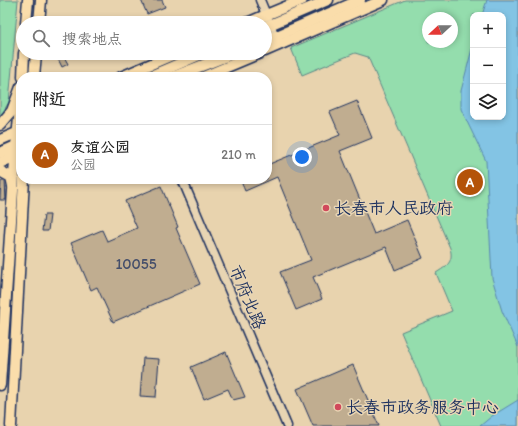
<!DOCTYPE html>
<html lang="zh">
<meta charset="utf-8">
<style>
body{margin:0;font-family:Itim,"LXGW WenKai TC",sans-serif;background:#f6f6f6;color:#222}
.controls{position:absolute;right:12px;top:12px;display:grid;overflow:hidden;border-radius:8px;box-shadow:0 2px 6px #0003}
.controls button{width:36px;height:36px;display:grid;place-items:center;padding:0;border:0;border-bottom:1px solid #e0e0e0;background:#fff;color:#222;font:20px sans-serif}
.compass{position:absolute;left:422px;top:12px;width:36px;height:36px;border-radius:50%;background:#fff;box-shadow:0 2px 6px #0003;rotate:248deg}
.you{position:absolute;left:302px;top:157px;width:14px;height:14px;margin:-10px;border:3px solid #fff;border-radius:50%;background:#1a73e8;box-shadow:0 0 0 6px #1a73e833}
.badge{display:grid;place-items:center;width:26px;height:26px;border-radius:50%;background:#b45309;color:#fff;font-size:13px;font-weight:700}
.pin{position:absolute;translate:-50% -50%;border:2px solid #fff;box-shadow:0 1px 4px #0006}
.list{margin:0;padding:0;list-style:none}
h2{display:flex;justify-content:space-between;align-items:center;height:52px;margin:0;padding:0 16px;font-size:17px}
h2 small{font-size:13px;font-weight:400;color:#767676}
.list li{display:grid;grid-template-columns:26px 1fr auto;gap:12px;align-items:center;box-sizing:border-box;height:60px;padding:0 16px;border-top:1px solid #e0e0e0}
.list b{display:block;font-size:15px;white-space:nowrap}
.list p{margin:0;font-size:13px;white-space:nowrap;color:#767676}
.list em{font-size:13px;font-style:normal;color:#767676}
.icon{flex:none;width:22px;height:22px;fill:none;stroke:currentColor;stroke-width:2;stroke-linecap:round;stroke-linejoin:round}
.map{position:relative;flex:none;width:518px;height:426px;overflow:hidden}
.search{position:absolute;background:#fff;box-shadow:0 2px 6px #0003;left:16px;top:16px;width:256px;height:44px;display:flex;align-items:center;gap:10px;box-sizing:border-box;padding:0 14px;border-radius:22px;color:#767676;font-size:15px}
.panel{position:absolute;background:#fff;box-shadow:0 2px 6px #0003;left:16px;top:72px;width:256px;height:112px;border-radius:16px}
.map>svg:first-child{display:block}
.green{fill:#94ddad;stroke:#588686;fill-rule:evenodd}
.water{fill:#83c4e4;stroke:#5988ae}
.building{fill:#c0ad90;stroke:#1b2f5e}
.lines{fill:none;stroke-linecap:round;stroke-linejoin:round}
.minor-casing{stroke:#1b2f5e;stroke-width:11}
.major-casing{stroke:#1b2f5e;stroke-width:13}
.minor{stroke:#e8d5b3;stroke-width:8}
.major{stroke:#faddab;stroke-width:10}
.poi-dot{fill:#d1495b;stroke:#e8d5b3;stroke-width:1.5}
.labels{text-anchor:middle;stroke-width:3;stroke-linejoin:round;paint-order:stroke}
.number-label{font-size:15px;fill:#444e6a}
.poi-label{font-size:17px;fill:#1b2f5e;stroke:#e8d5b3;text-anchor:start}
.street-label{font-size:17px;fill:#1b2f5e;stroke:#e8d5b3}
</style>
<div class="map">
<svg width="518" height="426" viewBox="0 0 518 426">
<rect width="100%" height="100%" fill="#e8d3ae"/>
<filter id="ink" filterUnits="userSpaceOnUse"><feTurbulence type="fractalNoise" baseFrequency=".025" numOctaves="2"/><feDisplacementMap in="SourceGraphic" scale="8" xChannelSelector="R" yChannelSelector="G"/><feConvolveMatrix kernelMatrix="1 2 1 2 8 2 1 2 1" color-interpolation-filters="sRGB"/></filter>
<g filter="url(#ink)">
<!-- green -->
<g class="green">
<polygon points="0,0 18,0 9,102 0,117"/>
<path d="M 405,0 L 518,0 L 518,426 L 441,426 L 401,332 L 452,311 L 436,273 C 447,266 454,262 450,248 L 368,57 L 355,53 L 302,75 L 291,48 ZM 473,15 L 503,15 L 503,117 L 473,117 ZM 428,18 L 452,18 L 452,42 L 428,42 Z"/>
</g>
<!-- water -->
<g class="water">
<polygon points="487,0 518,0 518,347 502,311 492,278 486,161 461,109 461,91 473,45 473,117 503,117 503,15 482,15"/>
<polygon points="518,400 518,426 480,426 492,416"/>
</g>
<!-- building -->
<g class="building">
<polygon points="141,0 162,0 165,7 147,14"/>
<polygon points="55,53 62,53 68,64 62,67"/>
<polygon points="357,101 372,138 340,151 374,234 407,220 423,258 395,270 386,247 313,277 322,299 296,310 280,272 311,260 277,177 245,191 240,179 267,179 267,165 340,135 330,112"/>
<polygon points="1,181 5,181 6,200 0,200"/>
<polygon points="161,186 178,227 176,228 200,284 113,322 97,287 91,290 71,243 102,230 107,241 137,228 125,201"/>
<polygon points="44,215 50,215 48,231 42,231"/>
<polygon points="226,352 245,397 233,400 228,389 204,399 191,367"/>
<polygon points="143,358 159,359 156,397 140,396"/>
<polygon points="353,365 379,426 313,426 297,389"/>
</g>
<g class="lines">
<defs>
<g id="minor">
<polyline points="260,0 277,41"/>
<polyline points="182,179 287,426"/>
</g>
<g id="major">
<polyline points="26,23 28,0"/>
<polyline points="39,23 41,0"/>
<polyline points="247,23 302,0"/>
<polyline points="265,27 328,0"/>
<polyline points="265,41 360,0"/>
<polyline points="265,51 383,0"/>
<polyline points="23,77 24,53"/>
<polyline points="34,77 36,53"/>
<polyline points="121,77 177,53"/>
<polyline points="148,77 204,53"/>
<polyline points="173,77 234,53"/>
<polyline points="203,77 260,53"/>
<polyline points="0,125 12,111 21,87"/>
<polyline points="0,140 21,131"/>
<polyline points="0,153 20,144"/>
<polyline points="0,163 20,154"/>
<polyline points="0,171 11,177 13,186"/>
<polyline points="0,385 16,146 21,100"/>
<polyline points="11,426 24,179"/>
</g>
</defs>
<!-- minor casing -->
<use href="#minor" class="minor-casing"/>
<!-- major casing -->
<use href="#major" class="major-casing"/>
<!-- minor -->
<use href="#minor" class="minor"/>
<!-- major -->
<use href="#major" class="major"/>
</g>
</g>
<!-- markers -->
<g class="poi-dot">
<circle cx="326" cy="208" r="4"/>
<circle cx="338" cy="407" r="4"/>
</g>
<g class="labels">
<!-- number labels -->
<g class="number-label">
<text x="136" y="269">10055</text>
</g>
<!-- poi labels -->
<g class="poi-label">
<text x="334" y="214">长春市人民政府</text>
<text x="346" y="413">长春市政务服务中心</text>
</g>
<!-- street labels -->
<g class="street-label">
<text transform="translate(248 297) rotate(67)" y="6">市府北路</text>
</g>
</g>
</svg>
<div class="controls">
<button>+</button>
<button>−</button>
<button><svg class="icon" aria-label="layers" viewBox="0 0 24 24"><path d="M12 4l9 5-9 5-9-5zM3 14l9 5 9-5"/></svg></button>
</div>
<svg class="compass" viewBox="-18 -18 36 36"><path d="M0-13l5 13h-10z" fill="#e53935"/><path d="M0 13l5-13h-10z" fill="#767676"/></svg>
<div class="you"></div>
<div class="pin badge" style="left:470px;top:182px">A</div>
<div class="search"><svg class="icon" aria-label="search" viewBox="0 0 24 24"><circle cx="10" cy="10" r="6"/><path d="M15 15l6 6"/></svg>搜索地点</div>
<section class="panel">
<h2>附近<small></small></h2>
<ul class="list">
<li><span class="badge">A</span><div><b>友谊公园</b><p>公园</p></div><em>210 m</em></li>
</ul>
</section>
</div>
